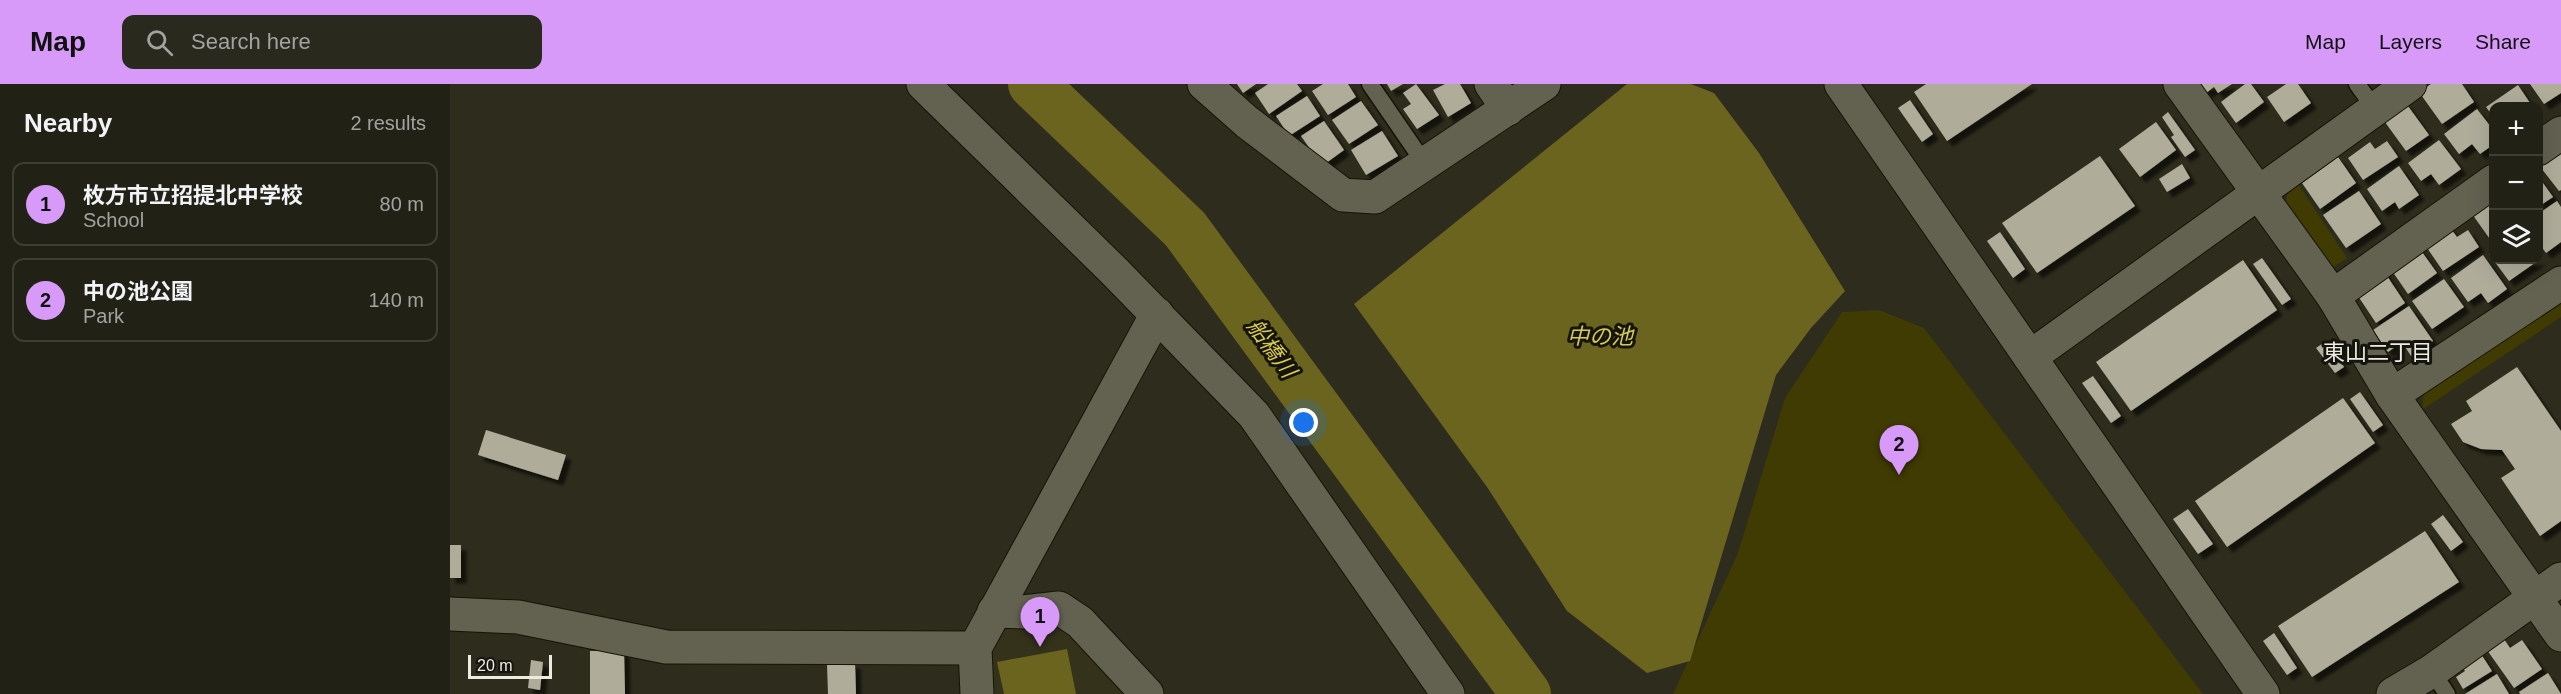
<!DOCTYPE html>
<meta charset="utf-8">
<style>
body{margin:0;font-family:Arial,"Noto Sans JP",sans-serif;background:#2a291e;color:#f1f3f6}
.controls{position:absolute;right:18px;top:18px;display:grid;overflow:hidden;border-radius:12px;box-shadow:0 6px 24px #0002}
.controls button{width:54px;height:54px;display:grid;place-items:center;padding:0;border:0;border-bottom:2px solid #3f3e34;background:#222115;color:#f1f3f6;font:30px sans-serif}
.scale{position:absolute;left:18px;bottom:15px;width:84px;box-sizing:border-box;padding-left:6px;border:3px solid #ecebe1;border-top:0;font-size:16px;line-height:21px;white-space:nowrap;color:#ecebe1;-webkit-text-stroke:4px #15140d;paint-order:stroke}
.you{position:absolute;left:854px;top:339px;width:21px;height:21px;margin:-15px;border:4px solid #fff;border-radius:50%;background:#1a73e8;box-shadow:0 0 0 9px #1a73e833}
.badge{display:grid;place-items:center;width:39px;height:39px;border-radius:50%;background:#d89af8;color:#111;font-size:20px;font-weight:700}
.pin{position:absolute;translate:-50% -50px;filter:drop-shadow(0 2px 3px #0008)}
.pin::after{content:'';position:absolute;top:32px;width:21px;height:18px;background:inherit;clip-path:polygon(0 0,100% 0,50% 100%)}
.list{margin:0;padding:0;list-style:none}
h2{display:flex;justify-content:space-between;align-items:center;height:78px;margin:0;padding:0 24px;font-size:26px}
h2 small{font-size:20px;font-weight:400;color:#a2a3a0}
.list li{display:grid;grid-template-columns:39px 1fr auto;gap:18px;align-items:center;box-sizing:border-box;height:84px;margin:0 12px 12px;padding:0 12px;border:2px solid #3f3e34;border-radius:12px}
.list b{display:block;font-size:22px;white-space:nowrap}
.list p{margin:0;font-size:20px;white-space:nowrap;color:#a2a3a0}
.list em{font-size:20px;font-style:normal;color:#a2a3a0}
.icon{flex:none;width:33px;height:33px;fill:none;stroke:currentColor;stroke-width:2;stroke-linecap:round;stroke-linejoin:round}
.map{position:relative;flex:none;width:2111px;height:610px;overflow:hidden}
header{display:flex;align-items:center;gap:36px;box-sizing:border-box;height:84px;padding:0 30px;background:#d89af8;color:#111}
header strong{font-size:28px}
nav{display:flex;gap:33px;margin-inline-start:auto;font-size:21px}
.search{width:420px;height:54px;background:#2a291e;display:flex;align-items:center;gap:15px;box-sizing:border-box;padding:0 21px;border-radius:12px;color:#a2a3a0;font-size:22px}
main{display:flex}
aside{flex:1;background:#222115}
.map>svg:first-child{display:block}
.built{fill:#34321b}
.green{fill:#403b03}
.water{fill:#6a641f}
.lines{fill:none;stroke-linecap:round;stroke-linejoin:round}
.river{stroke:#6a641f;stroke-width:50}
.building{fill:#afad9a;filter:url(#shadow)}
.service-casing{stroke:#161406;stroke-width:19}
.minor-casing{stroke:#161406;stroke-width:35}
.tertiary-casing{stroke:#161406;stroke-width:35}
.service{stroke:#636150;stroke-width:16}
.minor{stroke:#636150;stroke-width:33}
.tertiary{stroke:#636150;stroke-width:33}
.labels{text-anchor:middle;stroke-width:6;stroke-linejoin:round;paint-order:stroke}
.water-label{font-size:22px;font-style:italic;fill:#d7ca52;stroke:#15140d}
.neighbourhood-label{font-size:22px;fill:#ecebe1;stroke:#15140d}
</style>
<header>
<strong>Map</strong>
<div class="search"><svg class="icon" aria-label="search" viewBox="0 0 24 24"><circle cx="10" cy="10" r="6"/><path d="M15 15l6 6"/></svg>Search here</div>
<nav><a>Map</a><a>Layers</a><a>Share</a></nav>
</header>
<main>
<aside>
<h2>Nearby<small>2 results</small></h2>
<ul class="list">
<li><span class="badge">1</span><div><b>枚方市立招提北中学校</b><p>School</p></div><em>80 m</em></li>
<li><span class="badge">2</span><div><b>中の池公園</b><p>Park</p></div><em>140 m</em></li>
</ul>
</aside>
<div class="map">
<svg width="2111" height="610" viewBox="0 0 2111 610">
<defs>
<filter id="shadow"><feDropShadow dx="5.5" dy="5.5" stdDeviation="1.5" flood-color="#0009"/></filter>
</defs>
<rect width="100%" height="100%" fill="#2e2c1c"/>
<!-- built -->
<polygon class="built" points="608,531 682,610 538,610 532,575 547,548 586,534"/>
<!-- green -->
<g class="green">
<polygon points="1846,97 1897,174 1873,190 1834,133 1837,111"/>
<polygon points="2111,205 2111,233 1972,326 1974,307"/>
<polygon points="1429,226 1474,244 1753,610 1223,610 1288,469 1335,314 1392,228"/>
</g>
<!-- water -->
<g class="water">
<polygon points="1177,0 1241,0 1264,9 1309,69 1395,207 1361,244 1326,291 1240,577 1197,589 1117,527 1037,403 904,220"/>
<polygon points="617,565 626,610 554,610 547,578"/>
</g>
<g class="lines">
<!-- river -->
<polyline class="river" points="583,0 735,145 1076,610"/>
</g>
<!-- building -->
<g class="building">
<polygon points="787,0 806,0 793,9"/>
<polygon points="818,0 847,0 852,7 819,30 805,9"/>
<polygon points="873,0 898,0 906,13 878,31 862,7"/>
<polygon points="937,0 953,0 941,7"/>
<polygon points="966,0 989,31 967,45 953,25 961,20 953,9"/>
<polygon points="995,0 1010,0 1021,19 998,33 983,6"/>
<polygon points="1476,0 1582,0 1497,57 1464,8"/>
<polygon points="1750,0 1782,0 1768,9 1764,3 1756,9"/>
<polygon points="1795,0 1801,0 1814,18 1786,39 1771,18"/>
<polygon points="1836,0 1848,0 1861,19 1834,38 1817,13"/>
<polygon points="1981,0 2012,0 2024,18 1992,40 1969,8"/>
<polygon points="2080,0 2111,0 2111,9 2094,20"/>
<polygon points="2068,1 2082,22 2044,22 2044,34 2036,23"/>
<polygon points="857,12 870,32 839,52 826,32"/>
<polygon points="1460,16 1483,50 1472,58 1448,24"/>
<polygon points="911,17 928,41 899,60 882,36"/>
<polygon points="1955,18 1979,51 1956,67 1932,34"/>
<polygon points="2027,25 2044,47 2044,60 2030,70 2022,60 2009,70 1994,50"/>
<polygon points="1718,28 1745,66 1735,73 1721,53 1724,51 1712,33"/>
<polygon points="874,37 894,66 872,82 851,52"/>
<polygon points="1706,38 1726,66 1690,93 1669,65"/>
<polygon points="932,47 948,72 916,91 901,66"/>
<polygon points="1989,56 2011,85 1989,101 1981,90 1971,97 1958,79"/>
<polygon points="1937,57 1948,73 1913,96 1898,74 1920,58 1925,65"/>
<polygon points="2111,63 2111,106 2109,107 2088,80"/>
<polygon points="1650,72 1685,122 1587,189 1552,139"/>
<polygon points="1888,73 1906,99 1870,125 1852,99"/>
<polygon points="1732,80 1740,94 1717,108 1709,95"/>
<polygon points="1949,82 1969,111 1949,125 1945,118 1932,127 1917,105"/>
<polygon points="2088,92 2103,113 2088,123"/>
<polygon points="1909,107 1931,140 1896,164 1873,131"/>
<polygon points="2044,110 2044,157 2042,158 2020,127"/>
<polygon points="2107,117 2111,123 2111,158 2096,169 2088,158 2088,130"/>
<polygon points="1998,141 2007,153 2018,146 2029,163 1993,187 1973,158"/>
<polygon points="1550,148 1575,185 1563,194 1537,157"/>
<polygon points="1967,161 1987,189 1958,210 1938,181"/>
<polygon points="2044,166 2044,176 2089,176 2059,197 2039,170"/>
<polygon points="2033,171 2057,205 2038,219 2031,209 2018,218 2001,194"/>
<polygon points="1812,174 1841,215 1832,221 1803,180"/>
<polygon points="1793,176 1827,226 1681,327 1646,278"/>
<polygon points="1933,186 1955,219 1926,239 1904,206"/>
<polygon points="1994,195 2014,223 1982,245 1962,217"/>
<polygon points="1959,222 1983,257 1961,272 1952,258 1938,268 1923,246"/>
<polygon points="1876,257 1894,283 1885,289 1866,264"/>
<polygon points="2067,283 2111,347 2111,437 2090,452 2051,394 2065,385 2052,366 2031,365 2013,358 2001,340 2022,327 2016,317"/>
<polygon points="1643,292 1671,332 1661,339 1632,299"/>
<polygon points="1910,308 1933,341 1923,348 1900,315"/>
<polygon points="1893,314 1925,359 1777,463 1745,417"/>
<polygon points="36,346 116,371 108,396 28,371"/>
<polygon points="1738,425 1763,460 1748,470 1723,435"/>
<polygon points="1993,431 2013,458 2001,467 1981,440"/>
<polygon points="1975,447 2009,498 1862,593 1828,542"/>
<rect x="0" y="461" width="11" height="33"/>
<polygon points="1824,549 1847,584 1837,591 1813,557"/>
<polygon points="2054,555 2060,564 2072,556 2092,585 2064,604 2037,566"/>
<polygon points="140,567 174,567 175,610 140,610"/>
<polygon points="2029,567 2042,587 2013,605 2006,593 2015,587 2010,579"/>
<polygon points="81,576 93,578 90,606 78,604"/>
<polygon points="405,579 406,610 378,610 377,580"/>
<polygon points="2098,589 2111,610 2070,610 2069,608"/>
<polygon points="2047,590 2059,610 2015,610"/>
</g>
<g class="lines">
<defs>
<g id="service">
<polyline points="920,0 975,80"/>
<polyline points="1907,0 1925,25"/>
<polyline points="1982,587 1997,610"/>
</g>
<g id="minor">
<polyline points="473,0 664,187 804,331 998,610"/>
<polyline points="754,0 797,38 893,111 925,113 1094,0"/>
<polyline points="1041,0 1058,25"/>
<polyline points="1730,0 1883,212 1942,311 2111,551"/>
<polyline points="2088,65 2111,49"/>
<polyline points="1883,212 2044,97"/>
<polyline points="1580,273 1960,0"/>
<polyline points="1942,311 2111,199"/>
<polyline points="544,527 573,528 609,524 630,538 697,610"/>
<polyline points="0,530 68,533 216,563 525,564"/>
<polyline points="527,610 525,564 707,230"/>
<polyline points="1943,610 1982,587 2111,495"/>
</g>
<polyline id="tertiary" points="1391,0 1813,610"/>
</defs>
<!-- service casing -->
<use href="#service" class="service-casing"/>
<!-- minor casing -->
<use href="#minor" class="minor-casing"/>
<!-- tertiary casing -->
<use href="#tertiary" class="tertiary-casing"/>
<!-- service -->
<use href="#service" class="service"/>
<!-- minor -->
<use href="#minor" class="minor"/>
<!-- tertiary -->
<use href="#tertiary" class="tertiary"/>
</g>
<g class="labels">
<!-- water labels -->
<g class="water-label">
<text x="1150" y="260">中の池</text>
<text transform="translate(822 264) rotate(54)" y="8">船橋川</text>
</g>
<!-- neighbourhood labels -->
<g class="neighbourhood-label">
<text x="1928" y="276">東山二丁目</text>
</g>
</g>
</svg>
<div class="controls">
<button>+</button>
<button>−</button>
<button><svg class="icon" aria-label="layers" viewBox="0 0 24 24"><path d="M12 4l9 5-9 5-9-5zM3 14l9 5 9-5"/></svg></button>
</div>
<div class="scale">20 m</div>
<div class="you"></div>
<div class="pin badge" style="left:590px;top:563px">1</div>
<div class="pin badge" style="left:1449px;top:391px">2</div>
</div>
</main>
